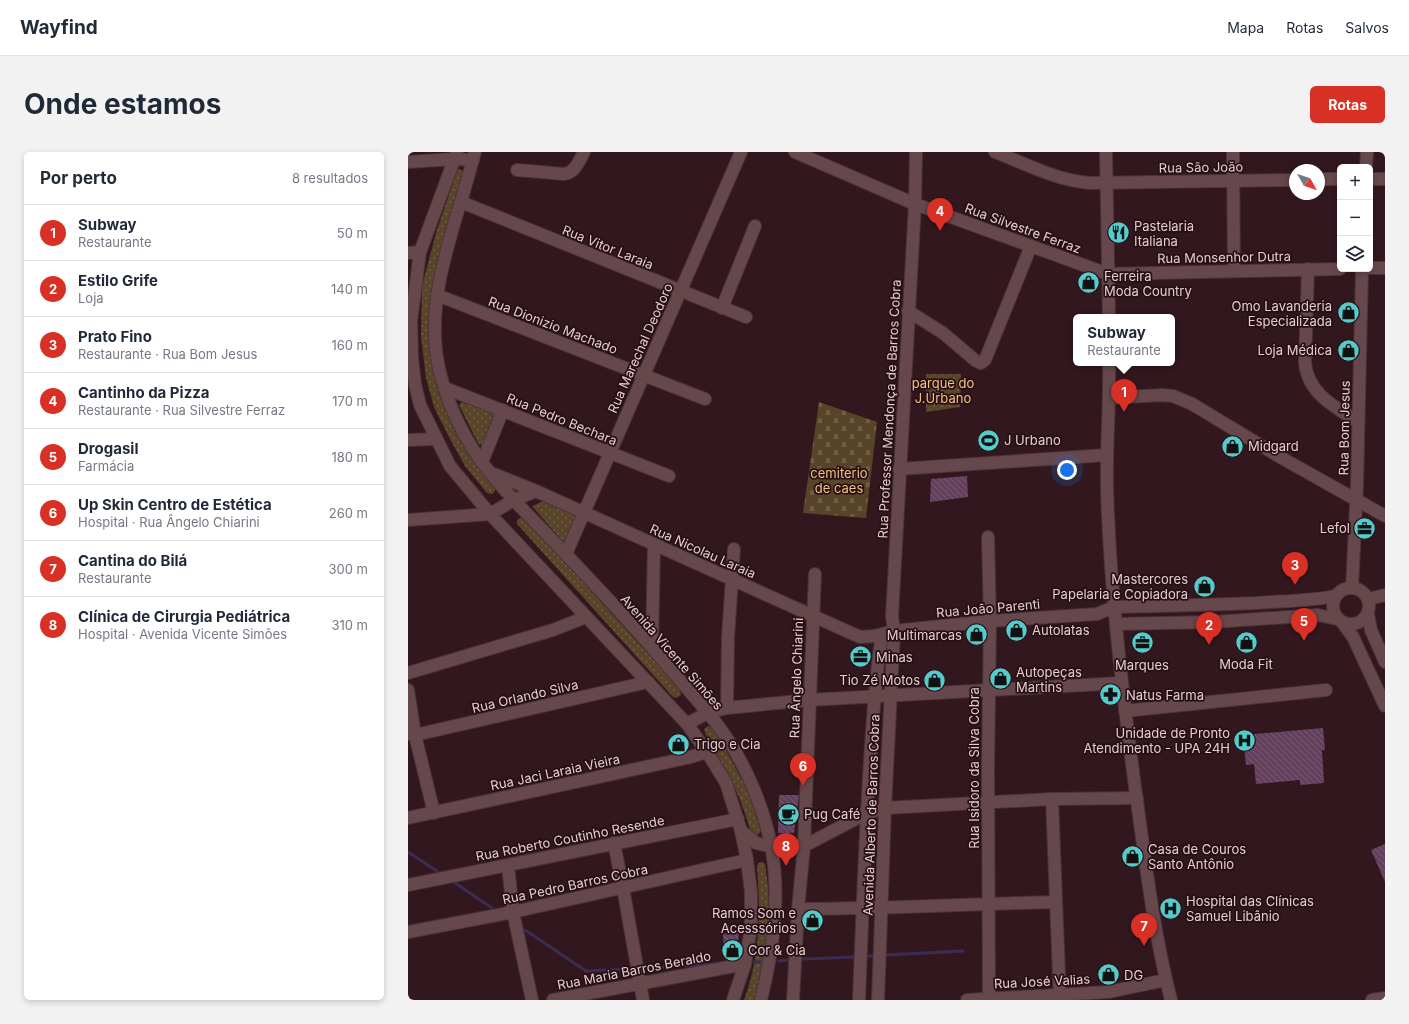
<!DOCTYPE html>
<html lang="pt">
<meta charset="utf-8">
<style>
body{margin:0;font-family:Inter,sans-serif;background:#f2f2f3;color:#1f2937}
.controls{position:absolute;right:12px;top:12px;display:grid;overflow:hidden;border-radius:6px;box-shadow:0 2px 6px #0003}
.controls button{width:36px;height:36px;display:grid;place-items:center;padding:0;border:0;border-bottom:1px solid #e0e1e3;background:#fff;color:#1f2937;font:20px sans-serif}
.compass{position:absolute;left:881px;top:12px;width:36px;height:36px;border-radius:50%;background:#fff;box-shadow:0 2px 6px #0003;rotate:130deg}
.you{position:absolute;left:659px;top:318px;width:14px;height:14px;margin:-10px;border:3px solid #fff;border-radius:50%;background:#1a73e8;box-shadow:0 0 0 6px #1a73e833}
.badge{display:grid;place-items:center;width:26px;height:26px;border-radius:50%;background:#d93025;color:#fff;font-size:13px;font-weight:700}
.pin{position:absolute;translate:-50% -33px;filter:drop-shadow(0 1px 2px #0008)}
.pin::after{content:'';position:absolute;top:21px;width:14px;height:12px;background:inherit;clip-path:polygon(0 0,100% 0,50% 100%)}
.popup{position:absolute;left:665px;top:162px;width:102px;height:52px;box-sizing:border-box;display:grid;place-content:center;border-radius:6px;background:#fff;filter:drop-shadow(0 1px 3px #0005);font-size:13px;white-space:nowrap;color:#747a83}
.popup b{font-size:15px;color:#1f2937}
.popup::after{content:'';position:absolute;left:50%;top:100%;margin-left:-8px;border:8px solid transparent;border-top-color:#fff}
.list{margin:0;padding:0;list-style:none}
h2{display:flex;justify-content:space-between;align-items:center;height:52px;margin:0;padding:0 16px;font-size:17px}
h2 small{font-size:13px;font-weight:400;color:#747a83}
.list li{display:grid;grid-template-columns:26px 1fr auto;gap:12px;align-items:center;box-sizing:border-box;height:56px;padding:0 16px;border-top:1px solid #e0e1e3}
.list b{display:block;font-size:15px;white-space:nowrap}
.list p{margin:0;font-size:13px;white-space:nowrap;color:#747a83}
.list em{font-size:13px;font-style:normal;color:#747a83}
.icon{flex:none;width:22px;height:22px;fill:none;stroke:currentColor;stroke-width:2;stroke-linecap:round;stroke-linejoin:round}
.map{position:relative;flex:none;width:977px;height:848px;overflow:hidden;border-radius:6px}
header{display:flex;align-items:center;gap:24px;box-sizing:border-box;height:56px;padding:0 20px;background:#fff;border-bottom:1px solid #e0e1e3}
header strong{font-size:19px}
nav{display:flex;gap:22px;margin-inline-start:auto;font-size:14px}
.intro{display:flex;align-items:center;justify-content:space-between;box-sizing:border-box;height:96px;padding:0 24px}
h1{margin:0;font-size:28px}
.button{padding:10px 18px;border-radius:6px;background:#d93025;color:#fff;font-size:14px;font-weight:700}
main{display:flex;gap:24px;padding:0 24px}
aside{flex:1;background:#fff;border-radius:6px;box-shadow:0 2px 6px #0003}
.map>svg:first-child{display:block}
.cemetery{fill:url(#cemetery-stones)}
.park{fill:url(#park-dots)}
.water{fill:#3a2c54}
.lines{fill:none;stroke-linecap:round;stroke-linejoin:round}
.stream{stroke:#3a2c54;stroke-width:3}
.building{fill:url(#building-back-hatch)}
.street-casing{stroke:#493438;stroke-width:14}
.secondary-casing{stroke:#493438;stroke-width:14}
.street{stroke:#66474c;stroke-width:12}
.secondary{stroke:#66474c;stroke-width:12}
.labels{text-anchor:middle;stroke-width:3.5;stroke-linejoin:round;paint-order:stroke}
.street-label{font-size:13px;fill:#e1ced1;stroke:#280f14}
.poi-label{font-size:13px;fill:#e1ced1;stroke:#280f14;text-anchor:start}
.park-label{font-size:13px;fill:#f1c380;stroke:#280f14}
</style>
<header>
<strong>Wayfind</strong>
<nav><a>Mapa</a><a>Rotas</a><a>Salvos</a></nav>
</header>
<div class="intro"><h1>Onde estamos</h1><a class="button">Rotas</a></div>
<main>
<aside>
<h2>Por perto<small>8 resultados</small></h2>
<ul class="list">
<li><span class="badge">1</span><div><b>Subway</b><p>Restaurante</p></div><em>50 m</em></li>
<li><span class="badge">2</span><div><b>Estilo Grife</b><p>Loja</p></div><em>140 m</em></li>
<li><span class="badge">3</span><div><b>Prato Fino</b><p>Restaurante · Rua Bom Jesus</p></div><em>160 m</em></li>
<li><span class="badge">4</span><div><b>Cantinho da Pizza</b><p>Restaurante · Rua Silvestre Ferraz</p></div><em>170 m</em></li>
<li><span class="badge">5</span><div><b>Drogasil</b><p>Farmácia</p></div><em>180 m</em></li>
<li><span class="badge">6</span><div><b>Up Skin Centro de Estética</b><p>Hospital · Rua Ângelo Chiarini</p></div><em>260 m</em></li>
<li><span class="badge">7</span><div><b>Cantina do Bilá</b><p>Restaurante</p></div><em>300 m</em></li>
<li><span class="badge">8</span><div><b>Clínica de Cirurgia Pediátrica</b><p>Hospital · Avenida Vicente Simões</p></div><em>310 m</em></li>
</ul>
</aside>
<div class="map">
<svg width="977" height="848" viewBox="0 0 977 848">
<defs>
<pattern id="cemetery-stones" width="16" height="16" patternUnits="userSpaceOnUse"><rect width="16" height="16" fill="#584429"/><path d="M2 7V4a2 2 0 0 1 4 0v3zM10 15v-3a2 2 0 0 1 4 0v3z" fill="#705e47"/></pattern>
<pattern id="park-dots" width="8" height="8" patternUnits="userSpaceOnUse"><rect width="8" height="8" fill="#584429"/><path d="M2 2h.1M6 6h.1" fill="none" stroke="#705e47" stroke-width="1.8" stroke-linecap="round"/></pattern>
<pattern id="building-back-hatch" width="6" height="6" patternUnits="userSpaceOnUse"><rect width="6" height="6" fill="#653f5e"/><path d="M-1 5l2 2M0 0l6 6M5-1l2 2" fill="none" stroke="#7b5a74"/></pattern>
</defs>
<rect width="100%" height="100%" fill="#32181e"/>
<!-- cemetery -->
<polygon class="cemetery" points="411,250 469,270 458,366 395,361"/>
<!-- park -->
<g class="park">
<polygon points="51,17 54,18 55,22 25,136 35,249 48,281 65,309 87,335 87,339 84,342 79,341 57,314 42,287 26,255 18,226 13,184 14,134 28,81 49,19"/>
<polygon points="518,222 553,222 552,255 518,260"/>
<polygon points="57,247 89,259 78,291 71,293 51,253"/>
<polygon points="136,349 171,363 157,392 124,354"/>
<polygon points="114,365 117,366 272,537 273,543 269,546 265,545 109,372 109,368"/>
<path d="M 300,574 L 304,576 L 309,582 L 338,635 L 345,653 L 353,679 L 350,683 L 346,684 L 343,680 C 337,661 331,642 321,624 C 314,610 300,591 296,577 Z"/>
<path d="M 354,710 L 357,712 C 360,731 362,752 361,771 C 360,797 353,823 347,848 L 336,848 C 352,806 353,759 349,715 L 350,711 Z"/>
</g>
<!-- water -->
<polygon class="water" points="589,280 589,296 571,297 571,281"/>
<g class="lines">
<!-- stream -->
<g class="stream">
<polyline points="0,700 29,719"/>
<polyline points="47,731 84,756"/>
<polyline points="117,778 178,819 221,817"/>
<polyline points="478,803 555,799"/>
<polyline points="459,804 465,804"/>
<polyline points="396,807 446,805"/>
<polyline points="371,809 379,808"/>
<polyline points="346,810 352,810"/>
<polyline points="238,816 305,812"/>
</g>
</g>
<!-- building -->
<g class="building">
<polygon points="559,324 560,345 522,350 523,327"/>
<polygon points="915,576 917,598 914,598 916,631 892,633 892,628 848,632 846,612 838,613 835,583"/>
<polygon points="371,643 391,643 386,681 370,681"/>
<polygon points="977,692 977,730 963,698"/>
<polygon points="331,780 329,800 316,802 315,782"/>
</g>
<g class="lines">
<defs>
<g id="street">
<polyline points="387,0 507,52 700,122 932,117"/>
<polyline points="508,0 507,52 484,464 486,479 582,469 689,462 706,455"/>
<path d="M 587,0 C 618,12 648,28 681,31 L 887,28"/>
<polyline points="825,0 826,119"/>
<polyline points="0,10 46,7 65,8"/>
<polyline points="958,15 959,0"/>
<path d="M 109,18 L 156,22 C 167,21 171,9 176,0"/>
<polyline points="911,27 932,27"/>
<polyline points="962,27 977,27"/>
<polyline points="53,50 338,165"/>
<polyline points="0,101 12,100"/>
<polyline points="962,116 977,116"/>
<path d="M 900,117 L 897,211 C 900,242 927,255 950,270"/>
<polyline points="29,143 297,247"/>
<polyline points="314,156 347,74"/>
<polyline points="500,159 535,181 568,209 573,211 577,208 623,94"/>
<polyline points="37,236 261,324"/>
<polyline points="702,246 753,243 765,244 784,252 872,305 977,364"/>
<polyline points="0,288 28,287"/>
<polyline points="74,310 95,258"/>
<polyline points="491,317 699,303"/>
<polyline points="580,385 582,469 580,615 581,848"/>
<polyline points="158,402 333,0"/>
<polyline points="944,436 949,333 954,117"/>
<polyline points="960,447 977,443"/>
<polyline points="244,495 246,393"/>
<polyline points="0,521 145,478 178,465"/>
<polyline points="0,538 7,583 26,661"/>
<polyline points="319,556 320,485 326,397"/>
<polyline points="717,559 918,538"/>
<polyline points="279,572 299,561 319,556 401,548 713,531"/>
<polyline points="0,582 7,583 240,530"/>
<polyline points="644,647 652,848"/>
<polyline points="333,679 348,691 356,693 396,694 459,661 477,656 644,647 729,646"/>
<polyline points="206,691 215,736 235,848"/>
<polyline points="100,714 105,760 124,848"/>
<polyline points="0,733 330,667"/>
<path d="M 390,757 C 476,757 562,752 648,750"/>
<polyline points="0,780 105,760 339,708"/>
<polyline points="145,848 337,812"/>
<polyline points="385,848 390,757 396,694 407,422"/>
<polyline points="559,848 700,840 758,828"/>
</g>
<g id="secondary">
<polyline points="49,0 12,100 3,169 4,206 7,232 12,253 42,314 82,362 279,572 299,600 318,631 333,679 339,708 343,740 343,775 337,812 325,848"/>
<path d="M 67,0 C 61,22 55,44 48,65 C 35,110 23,151 28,199 C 33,241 56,290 83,322 C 97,339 113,356 129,372 C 175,420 221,468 264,519 C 279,537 297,556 311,575 C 335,607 356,654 363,694 C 373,745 365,798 353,848"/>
<polyline points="698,0 701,165"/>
<path d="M 701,211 C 702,253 698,295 699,337 C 702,437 714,536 727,635 C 737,706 745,778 763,848"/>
<polyline points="86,322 128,339 452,485 466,484 486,479 477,656 470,848"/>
<polyline points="0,368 82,362 106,348 128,339"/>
<circle cx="943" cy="454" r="18"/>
<path d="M 706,455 C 754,454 801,453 849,451 C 875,449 902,449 928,444"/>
<polyline points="960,462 963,478 977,510"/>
<polyline points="934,470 945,485 977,554"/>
<polyline points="708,472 805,470 910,463 929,467"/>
<polyline points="0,666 279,606 299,600"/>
<path d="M 451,848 C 454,768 457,689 462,609 C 465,567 467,524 474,483"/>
<polyline points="964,848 977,846"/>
</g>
</defs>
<!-- street casing -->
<use href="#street" class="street-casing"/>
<!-- secondary casing -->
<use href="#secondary" class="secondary-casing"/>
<!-- street -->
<use href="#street" class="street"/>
<!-- secondary -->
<use href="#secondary" class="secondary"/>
</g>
<!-- icons -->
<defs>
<symbol id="restaurant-disc" viewBox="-11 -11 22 22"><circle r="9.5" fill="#52cdcd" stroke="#280f14"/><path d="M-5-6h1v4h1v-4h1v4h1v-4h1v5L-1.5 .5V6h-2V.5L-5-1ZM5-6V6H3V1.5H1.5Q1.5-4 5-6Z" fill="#111"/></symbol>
<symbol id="shop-disc" viewBox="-11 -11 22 22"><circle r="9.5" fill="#52cdcd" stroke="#280f14"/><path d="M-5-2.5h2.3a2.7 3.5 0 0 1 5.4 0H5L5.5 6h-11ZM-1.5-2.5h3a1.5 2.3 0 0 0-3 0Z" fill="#111"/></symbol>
<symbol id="stadium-disc" viewBox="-11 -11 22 22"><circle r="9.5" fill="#52cdcd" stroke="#280f14"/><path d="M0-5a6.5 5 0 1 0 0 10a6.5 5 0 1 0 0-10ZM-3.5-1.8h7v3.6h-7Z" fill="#111"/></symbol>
<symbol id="office-disc" viewBox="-11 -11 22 22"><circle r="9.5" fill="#52cdcd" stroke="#280f14"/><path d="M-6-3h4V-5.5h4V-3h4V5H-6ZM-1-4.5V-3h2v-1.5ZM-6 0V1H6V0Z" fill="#111"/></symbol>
<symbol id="pharmacy-disc" viewBox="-11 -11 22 22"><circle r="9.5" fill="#52cdcd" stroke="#280f14"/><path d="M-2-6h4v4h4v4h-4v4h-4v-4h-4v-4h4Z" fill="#111"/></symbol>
<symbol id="hospital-disc" viewBox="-11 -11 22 22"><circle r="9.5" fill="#52cdcd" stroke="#280f14"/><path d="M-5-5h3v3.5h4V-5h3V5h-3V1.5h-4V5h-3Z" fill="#111"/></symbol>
<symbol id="cafe-disc" viewBox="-11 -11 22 22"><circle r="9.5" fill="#52cdcd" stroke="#280f14"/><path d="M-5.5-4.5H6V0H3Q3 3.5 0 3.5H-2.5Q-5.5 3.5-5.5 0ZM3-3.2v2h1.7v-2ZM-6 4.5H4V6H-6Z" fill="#111"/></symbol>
</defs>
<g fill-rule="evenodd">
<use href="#restaurant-disc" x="698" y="68" width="25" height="25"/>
<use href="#shop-disc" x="668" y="118" width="25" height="25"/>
<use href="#shop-disc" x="928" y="148" width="25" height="25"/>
<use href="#shop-disc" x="928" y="186" width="25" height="25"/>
<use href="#stadium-disc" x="568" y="276" width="25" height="25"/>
<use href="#shop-disc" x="812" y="282" width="25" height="25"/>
<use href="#office-disc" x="944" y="364" width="25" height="25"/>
<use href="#shop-disc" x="784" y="422" width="25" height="25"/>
<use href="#shop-disc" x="596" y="466" width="25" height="25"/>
<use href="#shop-disc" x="556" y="470" width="25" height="25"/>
<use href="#shop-disc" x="826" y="478" width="25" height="25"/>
<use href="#office-disc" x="722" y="478" width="25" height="25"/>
<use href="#office-disc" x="440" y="492" width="25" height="25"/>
<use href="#shop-disc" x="580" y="514" width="25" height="25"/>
<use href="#shop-disc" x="514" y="516" width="25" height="25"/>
<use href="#pharmacy-disc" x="690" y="530" width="25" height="25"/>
<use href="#hospital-disc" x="824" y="576" width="25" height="25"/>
<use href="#shop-disc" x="258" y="580" width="25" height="25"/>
<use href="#cafe-disc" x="368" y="650" width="25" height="25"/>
<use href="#shop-disc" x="712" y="692" width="25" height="25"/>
<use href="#hospital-disc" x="750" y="744" width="25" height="25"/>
<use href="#shop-disc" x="392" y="756" width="25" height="25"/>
<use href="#shop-disc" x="312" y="786" width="25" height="25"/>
<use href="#shop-disc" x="688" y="810" width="25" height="25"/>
</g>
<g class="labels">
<!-- street labels -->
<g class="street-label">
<text transform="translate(793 15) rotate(-1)" y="5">Rua São João</text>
<text transform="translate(615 76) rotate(20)" y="5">Rua Silvestre Ferraz</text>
<text transform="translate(200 95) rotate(22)" y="5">Rua Vitor Laraia</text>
<text transform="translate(816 105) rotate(-1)" y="5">Rua Monsenhor Dutra</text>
<text transform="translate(145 173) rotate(21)" y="5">Rua Dionizio Machado</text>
<text transform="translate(232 196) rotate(-66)" y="5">Rua Marechal Deodoro</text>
<text transform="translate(481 257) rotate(-87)" y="5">Rua Professor Mendonça de Barros Cobra</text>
<text transform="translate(154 267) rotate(22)" y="5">Rua Pedro Bechara</text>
<text transform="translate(936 276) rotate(-89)" y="5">Rua Bom Jesus</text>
<text transform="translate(295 399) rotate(24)" y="5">Rua Nicolau Laraia</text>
<text transform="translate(580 456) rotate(-5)" y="5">Rua João Parenti</text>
<text transform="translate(264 500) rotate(49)" y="5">Avenida Vicente Simões</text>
<text transform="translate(388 526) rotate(-88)" y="5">Rua Ângelo Chiarini</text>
<text transform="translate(117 544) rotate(-13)" y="5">Rua Orlando Silva</text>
<text transform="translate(566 616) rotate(-90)" y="5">Rua Isidoro da Silva Cobra</text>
<text transform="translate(147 620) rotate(-12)" y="5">Rua Jaci Laraia Vieira</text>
<text transform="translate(463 663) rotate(-88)" y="5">Avenida Alberto de Barros Cobra</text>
<text transform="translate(162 686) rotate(-11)" y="5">Rua Roberto Coutinho Resende</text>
<text transform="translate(167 732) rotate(-12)" y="5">Rua Pedro Barros Cobra</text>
<text transform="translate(226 818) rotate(-11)" y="5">Rua Maria Barros Beraldo</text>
<text transform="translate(634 829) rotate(-3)" y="5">Rua José Valias</text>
</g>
<!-- poi labels -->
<g class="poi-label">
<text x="726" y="79">Pastelaria<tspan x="726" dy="15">Italiana</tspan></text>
<text x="696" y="129">Ferreira<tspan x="696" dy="15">Moda Country</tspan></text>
<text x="924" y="159" text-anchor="end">Omo Lavanderia<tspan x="924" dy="15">Especializada</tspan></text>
<text x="924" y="203" text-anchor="end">Loja Médica</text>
<text x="596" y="293">J Urbano</text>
<text x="840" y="299">Midgard</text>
<text x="942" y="381" text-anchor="end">Lefol</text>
<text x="780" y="432" text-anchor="end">Mastercores<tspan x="780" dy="15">Papelaria e Copiadora</tspan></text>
<text x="624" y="483">Autolatas</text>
<text x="554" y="488" text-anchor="end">Multimarcas</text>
<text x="468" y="510">Minas</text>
<text x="838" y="517" text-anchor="middle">Moda Fit</text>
<text x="734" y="518" text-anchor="middle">Marques</text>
<text x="608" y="525">Autopeças<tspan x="608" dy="15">Martins</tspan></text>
<text x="512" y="533" text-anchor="end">Tio Zé Motos</text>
<text x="718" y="548">Natus Farma</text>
<text x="822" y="586" text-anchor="end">Unidade de Pronto<tspan x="822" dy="15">Atendimento - UPA 24H</tspan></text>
<text x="286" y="597">Trigo e Cia</text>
<text x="396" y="667">Pug Café</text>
<text x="740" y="702">Casa de Couros<tspan x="740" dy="15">Santo Antônio</tspan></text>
<text x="778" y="754">Hospital das Clínicas<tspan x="778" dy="15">Samuel Libânio</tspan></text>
<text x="388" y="766" text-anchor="end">Ramos Som e<tspan x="388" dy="15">Acesssórios</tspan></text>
<text x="340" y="803">Cor &amp; Cia</text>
<text x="716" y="828">DG</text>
</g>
<!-- park labels -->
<g class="park-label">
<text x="535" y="236">parque do<tspan x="535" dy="15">J.Urbano</tspan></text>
<text x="431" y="326">cemiterio<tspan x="431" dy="15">de caes</tspan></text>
</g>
</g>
</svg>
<div class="controls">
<button>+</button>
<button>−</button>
<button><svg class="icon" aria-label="layers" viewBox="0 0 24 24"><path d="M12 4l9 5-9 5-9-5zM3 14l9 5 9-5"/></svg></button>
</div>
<svg class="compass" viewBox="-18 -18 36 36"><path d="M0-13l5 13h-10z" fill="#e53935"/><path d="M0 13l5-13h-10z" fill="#747a83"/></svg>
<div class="you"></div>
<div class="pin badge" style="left:716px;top:260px">1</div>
<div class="popup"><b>Subway</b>Restaurante</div>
<div class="pin badge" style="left:801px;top:493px">2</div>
<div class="pin badge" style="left:887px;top:433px">3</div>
<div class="pin badge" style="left:532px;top:79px">4</div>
<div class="pin badge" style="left:896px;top:489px">5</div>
<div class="pin badge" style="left:395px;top:634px">6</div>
<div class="pin badge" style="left:736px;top:794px">7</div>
<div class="pin badge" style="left:378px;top:714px">8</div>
</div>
</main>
